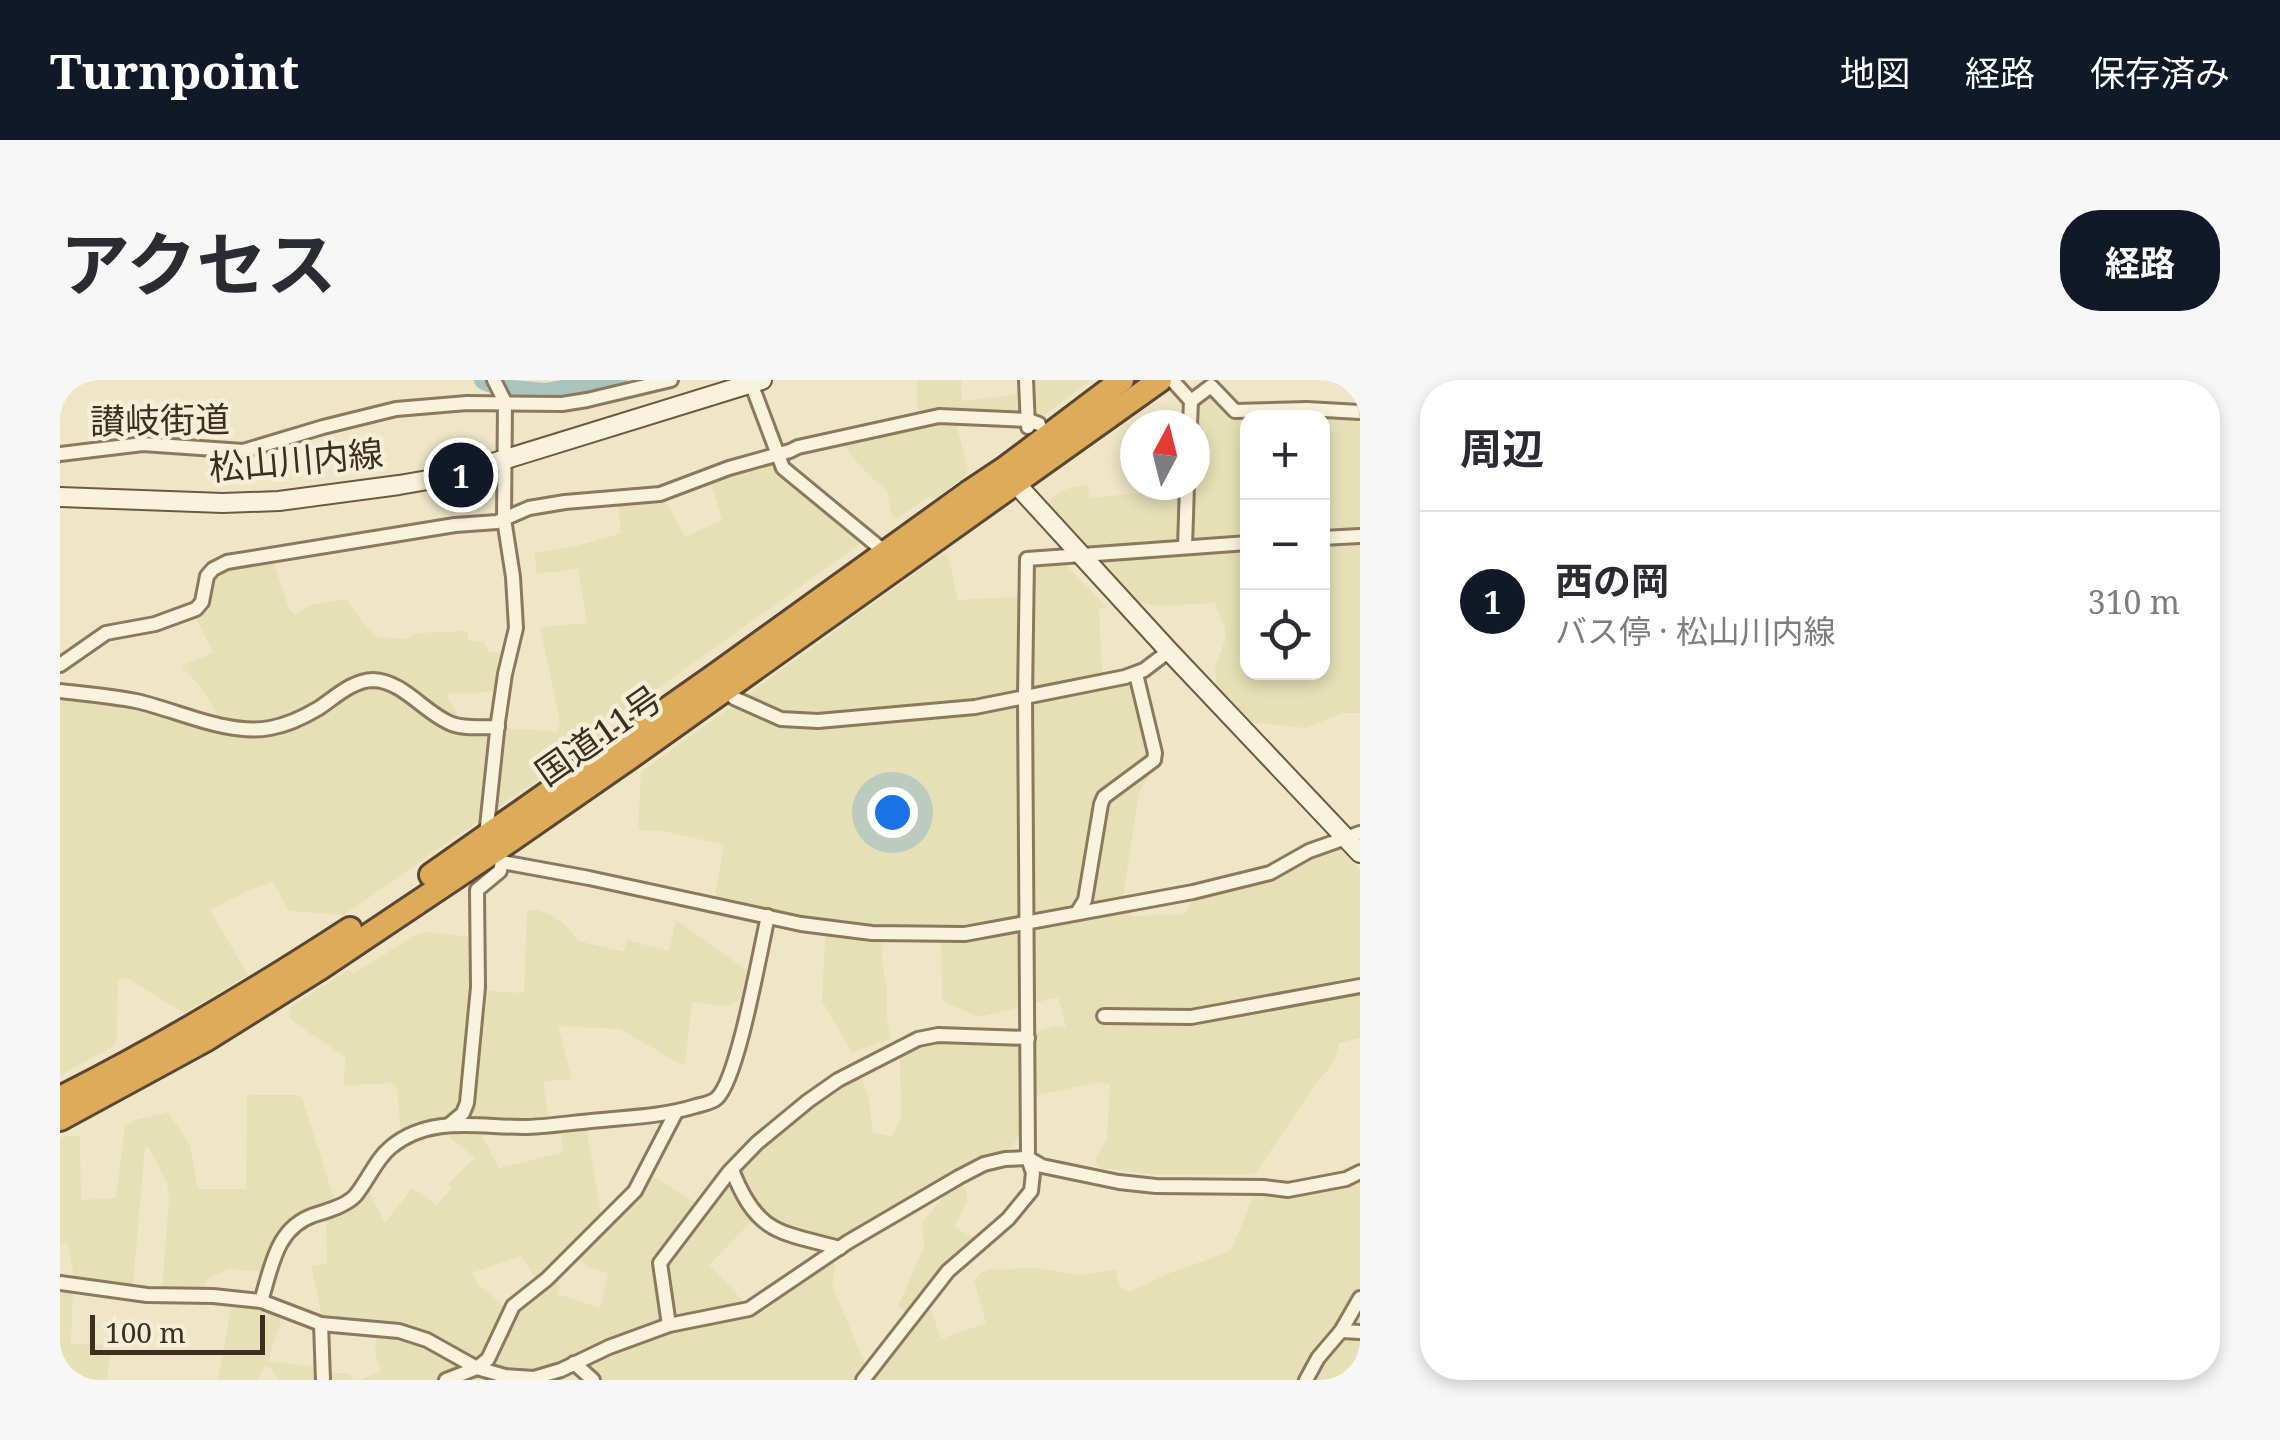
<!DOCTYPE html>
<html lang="ja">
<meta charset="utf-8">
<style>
body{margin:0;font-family:"Noto Serif","Noto Sans JP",serif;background:#f7f7f7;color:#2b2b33}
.controls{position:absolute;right:30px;top:30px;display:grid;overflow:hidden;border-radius:20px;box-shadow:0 5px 15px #0003}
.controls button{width:90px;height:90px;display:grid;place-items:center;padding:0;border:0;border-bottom:2px solid #e1e1e2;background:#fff;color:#2b2b33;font:50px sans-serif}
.compass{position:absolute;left:1060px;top:30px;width:90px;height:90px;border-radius:50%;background:#fff;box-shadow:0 5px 15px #0003;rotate:7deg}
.scale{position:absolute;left:30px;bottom:25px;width:175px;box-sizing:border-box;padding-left:10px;border:5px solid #3c2f20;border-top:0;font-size:28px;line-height:35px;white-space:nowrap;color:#3c2f20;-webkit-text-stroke:8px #f6efd8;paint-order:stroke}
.you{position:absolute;left:832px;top:432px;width:35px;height:35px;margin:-25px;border:8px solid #fff;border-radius:50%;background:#1a73e8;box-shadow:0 0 0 15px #1a73e833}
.badge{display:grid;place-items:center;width:65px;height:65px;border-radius:50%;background:#111827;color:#fff;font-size:32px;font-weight:700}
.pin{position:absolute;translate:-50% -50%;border:5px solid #fff;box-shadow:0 2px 10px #0006}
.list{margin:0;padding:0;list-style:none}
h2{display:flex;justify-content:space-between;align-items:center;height:130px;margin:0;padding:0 40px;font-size:42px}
h2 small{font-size:32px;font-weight:400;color:#7c7c81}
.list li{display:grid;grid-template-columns:65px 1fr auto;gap:30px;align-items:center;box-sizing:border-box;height:180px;padding:0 40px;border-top:2px solid #e1e1e2}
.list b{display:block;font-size:38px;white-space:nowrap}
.list p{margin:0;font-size:32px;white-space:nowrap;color:#7c7c81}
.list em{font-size:32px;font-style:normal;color:#7c7c81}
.icon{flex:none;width:55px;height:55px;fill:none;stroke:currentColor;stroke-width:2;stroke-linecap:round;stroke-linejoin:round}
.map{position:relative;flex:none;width:1300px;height:1000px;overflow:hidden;border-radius:40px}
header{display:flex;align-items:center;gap:60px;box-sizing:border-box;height:140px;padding:0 50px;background:#111827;color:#fff}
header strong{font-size:48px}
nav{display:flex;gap:55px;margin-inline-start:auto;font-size:35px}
.intro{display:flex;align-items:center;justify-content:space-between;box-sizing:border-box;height:240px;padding:0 60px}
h1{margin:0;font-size:70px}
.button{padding:25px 45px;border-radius:40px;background:#111827;color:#fff;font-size:35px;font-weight:700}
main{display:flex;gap:60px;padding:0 60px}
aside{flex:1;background:#fff;border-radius:40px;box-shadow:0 5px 15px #0003}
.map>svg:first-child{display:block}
.farmland{fill:#e5e0b6;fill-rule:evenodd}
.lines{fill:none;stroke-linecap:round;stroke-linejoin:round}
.river{stroke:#a9c3bd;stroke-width:20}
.street-casing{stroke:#8c785d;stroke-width:18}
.secondary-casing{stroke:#6e5940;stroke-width:22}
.highway-casing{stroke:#5a4631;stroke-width:28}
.street{stroke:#f9f2dc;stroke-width:12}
.secondary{stroke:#f9f2dc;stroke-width:18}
.highway{stroke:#ddab5a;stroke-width:22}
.labels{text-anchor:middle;stroke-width:9;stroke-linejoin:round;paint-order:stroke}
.street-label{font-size:35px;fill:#3c2f20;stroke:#f6efd8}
</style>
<header>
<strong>Turnpoint</strong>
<nav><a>地図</a><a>経路</a><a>保存済み</a></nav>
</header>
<div class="intro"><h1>アクセス</h1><a class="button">経路</a></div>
<main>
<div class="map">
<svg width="1300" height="1000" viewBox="0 0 1300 1000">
<rect width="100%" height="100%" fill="#efe6c8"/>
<!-- farmland -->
<g class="farmland">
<polygon points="858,0 901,0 902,21 953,15 958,13 970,0 1031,0 982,37 972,36 971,33 898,31 895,39 908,89 906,95 875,119 868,117 863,120 836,139 831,134 827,110 818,104 793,78 781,61 862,34 856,24"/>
<polygon points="1150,14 1164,27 1168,40 1187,38 1188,292 1262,292 1262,38 1204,37 1246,35 1280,36 1300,42 1300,333 1283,333 1245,348 1191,342 1157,307 1155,288 1165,260 1165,250 1155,223 1100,226 1079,223 986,126 991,118 1006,109 1027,104 1030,118 1088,112 1094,105 1135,105 1137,22"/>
<polygon points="713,80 804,161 551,342 537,358 284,535 229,531 213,502 191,509 150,530 188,595 124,633 67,598 58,599 57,659 54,666 0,695 0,319 52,325 153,350 157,334 140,306 121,286 153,273 135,236 149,223 150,207 153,198 160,191 213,181 229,228 235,235 252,224 286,219 308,249 319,257 344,259 358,253 407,251 409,261 424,262 428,272 442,274 434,312 386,314 400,339 402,352 443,348 498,352 500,341 480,247 527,243 518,188 500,192 477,193 474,173 514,167 561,153 558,122 605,119 625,157 662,140 650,100"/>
<polygon points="886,174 889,179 898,220 973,216 974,190 977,185 1003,182 1048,228 1039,229 1043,307 1071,304 1091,370 1088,377 1091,392 1079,413 1061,531 1070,531 1073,536 1125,534 1132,521 1214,499 1247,484 1253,478 1279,468 1300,491 1300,658 1279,663 1274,682 1255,705 1195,794 1094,794 1039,788 1035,778 1047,760 1050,704 1038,702 962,719 962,748 953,766 940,774 906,784 803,849 774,859 760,858 722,848 692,824 678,792 700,769 750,725 776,707 801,696 809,720 813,752 832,757 841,738 840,675 853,667 880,661 955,663 962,666 973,666 974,653 994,646 1006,647 998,617 919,637 882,621 881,548 823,546 822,583 827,606 827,638 831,659 792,672 762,621 766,540 654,519 664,465 604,451 578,450 581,392 875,179"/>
<polygon points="467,530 476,530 493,536 506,546 518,561 564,572 567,560 609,571 616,540 689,592 685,618 666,626 632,622 625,684 622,685 560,649 498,646 512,699 483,701 489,739 486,741 414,738 396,732 383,741 341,754 337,708 330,702 323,704 284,705 285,677 231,640 229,635 231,627 288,590 295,593 353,556 367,552 412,557 412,610 464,613"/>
<polygon points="189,715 238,715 242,718 274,819 270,825 237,835 226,844 219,852 203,892 169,889 145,900 148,911 102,908 109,820 107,803 88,766 85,767 73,905 26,901 14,897 8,863 0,864 0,759 5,756 20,756 21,820 56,818 65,747 75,740 108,732 130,765 138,809 186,809 187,717"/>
<path d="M 526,746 L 541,833 L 553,841 L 589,794 L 648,830 L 669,801 L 671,802 L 680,822 L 693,840 L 649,885 L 694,932 L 773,882 L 776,884 L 772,905 L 805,984 L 817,993 L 859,942 L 838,926 L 864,867 L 862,843 L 884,816 L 902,804 L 906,808 L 907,821 L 894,847 L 914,858 L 889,877 L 859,918 L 871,930 L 881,959 L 926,943 L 914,900 L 922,892 L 932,889 L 979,888 L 1020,895 L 1056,890 L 1059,906 L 1069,912 L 1112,892 L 1164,874 L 1172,868 L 1196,810 L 1238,813 L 1271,810 L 1300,798 L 1300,1000 L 541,1000 L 517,976 L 458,1000 L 301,1000 L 321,991 L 315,973 L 318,942 L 262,936 L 251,886 L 267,884 L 266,836 L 307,806 L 325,843 L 352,808 L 376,825 L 392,809 L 388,804 L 415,778 L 389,757 L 398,751 L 418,749 L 439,788 L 503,772 L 500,749 ZM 509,871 L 530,888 L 548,893 L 540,928 L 498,914 L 499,896 ZM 461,876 L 482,908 L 447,929 L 418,905 L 412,893 Z"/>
<polygon points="0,910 13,912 11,964 43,965 43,974 50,975 47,1000 0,1000"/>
<polygon points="175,923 222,937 208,981 256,987 257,993 288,993 293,1000 220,1000 211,989 205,986 197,1000 158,1000 171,929"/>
</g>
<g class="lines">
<!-- river -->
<polyline class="river" points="424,0 452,10 486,13 557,0"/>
<defs>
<g id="street">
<polyline points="434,0 445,22 444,139 453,197 456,248 445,294 438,342 426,456 442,482 529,498 741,544 812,553 905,554 1133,512 1210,493 1249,471 1300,453"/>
<polyline points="966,0 968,47"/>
<polyline points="1112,0 1131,21 1130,45"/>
<polyline points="691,3 723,88 825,172"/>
<polyline points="1131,21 1151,6 1175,31 1247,29 1300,32"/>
<polyline points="0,74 83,64 183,71 263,47 336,29 407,23 502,24 527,20 611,0"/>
<polyline points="1262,158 1300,156"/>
<polyline points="1125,167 1127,105"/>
<polyline points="0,285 46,253 95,244 136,229 142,222 147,196 153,189 167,182 395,145 437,142 469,128 505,122 600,114 669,88 730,71 738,67 879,36 968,40 979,44"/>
<polyline points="664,305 674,318 721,339 758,341 915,327 1065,297 1084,290 1109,271"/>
<path d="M 0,311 C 25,314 51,316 76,321 C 117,330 168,356 210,348 C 227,345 244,337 259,328 C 274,318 293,300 313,300 C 344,301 365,334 392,344 C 405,349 424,347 438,347"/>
<polyline points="1017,533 1025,520 1041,424 1044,417 1094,380 1095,373 1076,294"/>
<polyline points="1044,636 1131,637 1300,606"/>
<polyline points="390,744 403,733 407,723 418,607 417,510 440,491 442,482"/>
<path d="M 672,790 C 697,854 719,852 780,868"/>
<polyline points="0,903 87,915 153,916 201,921 261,944 339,951 367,960 417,988 445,996 474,998 501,990 549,967 609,945 689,929 788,862 899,797 924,784 945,779 968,778 982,786 1059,802 1096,806 1204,807 1228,810 1286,799 1300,792"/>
<path d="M 201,921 C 212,886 216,848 254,835 C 267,831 285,826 295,816 C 308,801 315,780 331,767 C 370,735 418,747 463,747 C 485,747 509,743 531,741 C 567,737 601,737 636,726 C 643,724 652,723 657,718 C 678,699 700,571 708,536"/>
<polyline points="261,944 263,1000"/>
<polyline points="609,945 600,883 669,792 697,763 748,721 778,700 858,659 878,655 968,658"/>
<polyline points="1281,951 1300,952"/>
<polyline points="514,983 533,1000"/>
<polyline points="386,1000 417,988 428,979 453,926 487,899 575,811 616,732"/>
<polyline points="803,1000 888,891 948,839 971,811 973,793 968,778 965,317 967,179 1188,163"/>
<polyline points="1246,1000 1258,978 1281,951 1300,918"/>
</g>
<g id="secondary">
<polyline points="947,94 1109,271 1300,473"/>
<polyline points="0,117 163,123 219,121 339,105 385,97 446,79 702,0"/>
</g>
<g id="highway">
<polyline points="371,495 657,294 908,113 944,89 1062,0"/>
<path d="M 0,718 C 100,668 196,610 290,549"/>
<polyline points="0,739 147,659 257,590 448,462 572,376 1100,0"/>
</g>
</defs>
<!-- street casing -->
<use href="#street" class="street-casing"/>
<!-- secondary casing -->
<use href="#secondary" class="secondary-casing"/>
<!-- highway casing -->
<use href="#highway" class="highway-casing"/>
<!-- street -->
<use href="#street" class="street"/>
<!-- secondary -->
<use href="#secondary" class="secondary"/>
<!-- highway -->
<use href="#highway" class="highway"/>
</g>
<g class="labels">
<!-- street labels -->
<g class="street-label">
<text transform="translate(100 41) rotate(-1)" y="12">讃岐街道</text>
<text transform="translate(236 81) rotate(-5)" y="12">松山川内線</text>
<text transform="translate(539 356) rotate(-35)" y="12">国道11号</text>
</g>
</g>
</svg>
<div class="controls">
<button>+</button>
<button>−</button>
<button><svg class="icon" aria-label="locate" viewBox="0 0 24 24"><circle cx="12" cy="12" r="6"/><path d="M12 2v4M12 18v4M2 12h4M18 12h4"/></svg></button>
</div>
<svg class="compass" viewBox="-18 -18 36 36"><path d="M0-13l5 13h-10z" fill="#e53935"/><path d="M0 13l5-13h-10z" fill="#7c7c81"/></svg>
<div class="scale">100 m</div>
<div class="you"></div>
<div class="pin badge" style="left:401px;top:95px">1</div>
</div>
<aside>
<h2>周辺<small></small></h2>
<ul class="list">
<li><span class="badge">1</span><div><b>西の岡</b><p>バス停 · 松山川内線</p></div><em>310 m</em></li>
</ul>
</aside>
</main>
